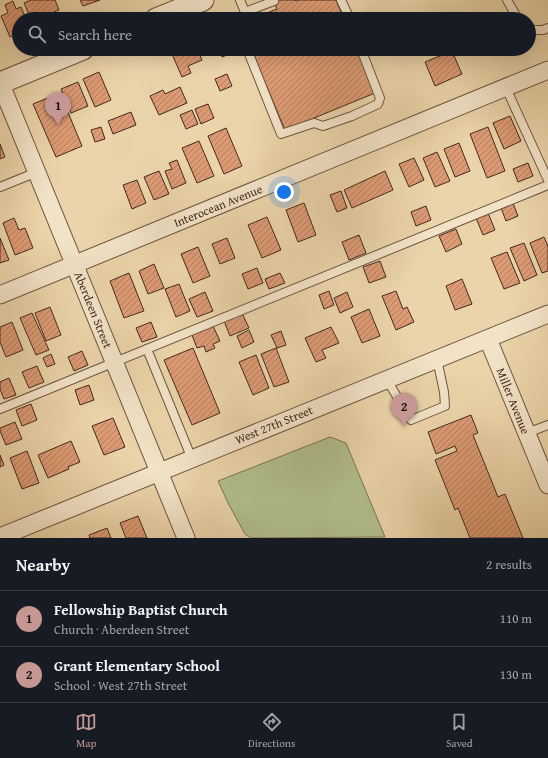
<!DOCTYPE html>
<meta charset="utf-8">
<style>
body{margin:0;font-family:"Gentium Book Plus",serif;background:#242831;color:#f1f3f6}
.you{position:absolute;left:284px;top:192px;width:14px;height:14px;margin:-10px;border:3px solid #fff;border-radius:50%;background:#1a73e8;box-shadow:0 0 0 6px #1a73e833}
.badge{display:grid;place-items:center;width:26px;height:26px;border-radius:50%;background:#c59692;color:#111;font-size:13px;font-weight:700}
.pin{position:absolute;translate:-50% -33px;filter:drop-shadow(0 1px 2px #0008)}
.pin::after{content:'';position:absolute;top:21px;width:14px;height:12px;background:inherit;clip-path:polygon(0 0,100% 0,50% 100%)}
.list{margin:0;padding:0;list-style:none}
h2{display:flex;justify-content:space-between;align-items:center;height:52px;margin:0;padding:0 16px;font-size:17px}
h2 small{font-size:13px;font-weight:400;color:#9ea1a6}
.list li{display:grid;grid-template-columns:26px 1fr auto;gap:12px;align-items:center;box-sizing:border-box;height:56px;padding:0 16px;border-top:1px solid #363941}
.list b{display:block;font-size:15px;white-space:nowrap}
.list p{margin:0;font-size:13px;white-space:nowrap;color:#9ea1a6}
.list em{font-size:13px;font-style:normal;color:#9ea1a6}
.icon{flex:none;width:22px;height:22px;fill:none;stroke:currentColor;stroke-width:2;stroke-linecap:round;stroke-linejoin:round}
.map{position:relative;flex:none;width:548px;height:538px;overflow:hidden}
.search{position:absolute;background:#171b24;box-shadow:0 4px 16px #0002;left:12px;right:12px;top:12px;height:44px;display:flex;align-items:center;gap:10px;box-sizing:border-box;padding:0 14px;border-radius:22px;color:#9ea1a6;font-size:15px}
.sheet{height:164px;background:#171b24}
nav{display:flex;justify-content:space-around;align-items:center;box-sizing:border-box;height:56px;border-top:1px solid #363941;background:#171b24;font-size:11px;color:#9ea1a6}
nav a{display:grid;justify-items:center;gap:2px}
nav .on{color:#c59692}
.map>svg:first-child{display:block}
.garden{fill:#b1be8d;stroke:#7a7456}
.building{fill:url(#building-hatch);stroke:#442920}
.lines{fill:none;stroke-linecap:round;stroke-linejoin:round}
.service-casing{stroke:#6e5442;stroke-width:10}
.minor-casing{stroke:#6e5442;stroke-width:19}
.tertiary-casing{stroke:#6e5442;stroke-width:23}
.service{stroke:#f2e3c7;stroke-width:8}
.minor{stroke:#f2e3c7;stroke-width:17}
.tertiary{stroke:#f2e3c7;stroke-width:21}
.labels{text-anchor:middle;stroke-width:3.5;stroke-linejoin:round;paint-order:stroke}
.street-label{font-size:12px;fill:#442920;stroke:#f2e3c7}
</style>
<div class="map">
<svg width="548" height="538" viewBox="0 0 548 538">
<defs>
<pattern id="building-hatch" width="6" height="6" patternUnits="userSpaceOnUse"><rect width="6" height="6" fill="#dd9b74"/><path d="M-1 1l2-2M0 6l6-6M5 7l2-2" fill="none" stroke="#b57e5f"/></pattern>
</defs>
<rect width="100%" height="100%" fill="#ebd4a9"/>
<filter id="stains"><feTurbulence type="fractalNoise" baseFrequency=".005" numOctaves="4"/><feColorMatrix values="0 0 0 0 .2 0 0 0 0 .09 0 0 0 0 .02 0 0 0 .5 -.17"/></filter>
<radialGradient id="worn" r=".72"><stop offset=".6" stop-color="#630" stop-opacity="0"/><stop offset="1" stop-color="#630" stop-opacity=".3"/></radialGradient>
<!-- garden -->
<polygon class="garden" points="330,437 346,443 385,537 251,538 245,534 228,503 218,481"/>
<!-- building -->
<g class="building">
<polygon points="31,0 55,0 59,10 42,17 43,19 31,19 24,3"/>
<polygon points="80,0 100,0 83,6"/>
<polygon points="273,0 295,0 296,1 298,0 336,0 344,19 252,19 277,9"/>
<polygon points="13,1 16,9 21,7 26,19 19,19 19,33 10,37 1,16 8,13 5,5"/>
<polygon points="183,49 197,49 202,60 188,66 191,73 182,77 172,54"/>
<polygon points="219,49 237,49 237,51 222,57"/>
<polygon points="251,49 357,49 375,93 285,130"/>
<polygon points="452,51 462,74 435,86 425,62"/>
<polygon points="99,72 111,100 95,107 83,79"/>
<polygon points="227,74 232,86 220,91 215,79"/>
<polygon points="78,82 88,106 71,113 61,89"/>
<polygon points="180,87 187,103 159,115 150,96 163,90 165,94"/>
<polygon points="60,93 82,146 56,157 33,104"/>
<polygon points="208,104 214,118 201,124 195,109"/>
<polygon points="192,110 198,124 186,129 180,115"/>
<polygon points="131,112 136,125 113,134 108,121"/>
<polygon points="510,116 521,141 504,149 493,123"/>
<polygon points="101,127 105,139 95,142 91,130"/>
<polygon points="488,127 505,171 487,178 470,134"/>
<polygon points="226,128 242,166 224,174 208,136"/>
<polygon points="199,141 214,176 197,183 182,148"/>
<polygon points="459,143 470,171 455,177 444,149"/>
<polygon points="0,144 5,157 0,159"/>
<polygon points="437,152 450,181 435,187 423,158"/>
<polygon points="414,158 424,180 409,187 399,164"/>
<polygon points="177,160 186,183 172,189 165,171 172,169 169,163"/>
<polygon points="528,163 533,176 518,182 513,169"/>
<polygon points="159,171 169,194 154,200 144,177"/>
<polygon points="385,171 393,190 352,208 344,190"/>
<polygon points="137,180 146,203 132,209 123,185"/>
<polygon points="341,191 347,208 337,212 330,195"/>
<polygon points="304,203 316,235 298,242 286,210"/>
<polygon points="513,203 518,216 506,221 501,208"/>
<polygon points="426,206 431,220 416,226 411,212"/>
<polygon points="488,213 495,230 483,235 476,218"/>
<polygon points="267,217 281,250 262,258 248,225"/>
<polygon points="14,218 19,230 25,228 33,248 15,255 3,223"/>
<polygon points="456,229 462,244 446,252 439,236"/>
<polygon points="359,235 366,253 349,260 342,242"/>
<polygon points="544,237 548,246 548,271 542,273 530,243"/>
<polygon points="0,238 9,260 0,263"/>
<polygon points="227,238 235,258 220,264 212,244"/>
<polygon points="524,243 537,275 524,281 510,248"/>
<polygon points="198,247 210,276 193,283 181,254"/>
<polygon points="507,252 520,283 504,289 491,258"/>
<polygon points="380,261 386,277 369,283 363,267"/>
<polygon points="154,264 164,288 148,294 139,271"/>
<polygon points="257,268 263,283 248,289 242,274"/>
<polygon points="129,273 144,311 124,318 110,281"/>
<polygon points="280,273 285,283 269,289 265,279"/>
<polygon points="462,279 472,304 455,310 446,286"/>
<polygon points="179,284 190,311 176,317 165,289"/>
<polygon points="329,291 334,305 324,309 319,295"/>
<polygon points="396,291 403,309 407,307 414,322 396,330 382,296"/>
<polygon points="205,292 213,311 197,317 189,299"/>
<polygon points="347,292 353,307 340,313 334,298"/>
<polygon points="50,307 61,335 46,341 35,313"/>
<polygon points="369,309 380,336 362,343 351,317"/>
<polygon points="32,313 49,350 36,355 20,318"/>
<polygon points="242,313 249,328 230,336 224,321"/>
<polygon points="12,322 23,350 6,357 0,342 0,327"/>
<polygon points="151,322 157,337 142,342 136,328"/>
<polygon points="213,326 220,341 213,344 215,348 206,352 204,346 197,348 192,335"/>
<polygon points="331,327 339,343 322,350 326,358 316,362 305,338"/>
<polygon points="249,330 254,342 242,348 237,336"/>
<polygon points="281,331 286,345 277,348 271,335"/>
<polygon points="193,348 220,413 192,425 164,360"/>
<polygon points="276,348 289,382 274,387 261,354"/>
<polygon points="82,351 88,365 74,371 68,357"/>
<polygon points="51,354 55,364 47,367 43,358"/>
<polygon points="256,355 269,388 253,395 239,362"/>
<polygon points="37,366 44,382 29,388 22,372"/>
<polygon points="9,378 16,395 4,399 0,389 0,382"/>
<polygon points="89,385 94,400 80,405 75,390"/>
<polygon points="31,404 37,420 22,426 16,410"/>
<polygon points="471,415 478,433 473,435 498,497 505,494 523,538 470,538 458,508 455,510 435,460 457,451 455,446 436,454 428,432"/>
<polygon points="113,418 125,447 104,455 92,426"/>
<polygon points="15,422 22,439 6,445 0,431 0,428"/>
<polygon points="71,441 80,462 68,467 69,469 48,478 38,455"/>
<polygon points="27,451 39,483 22,489 10,458"/>
<polygon points="0,455 4,465 0,467"/>
<polygon points="138,516 147,538 126,538 120,523"/>
<polygon points="107,528 111,538 90,538 89,535"/>
</g>
<g class="lines">
<defs>
<g id="service">
<polyline points="240,0 245,12 274,1"/>
<polyline points="341,0 350,19"/>
<polyline points="507,0 518,19"/>
<polyline points="529,30 543,30 548,28"/>
<polyline points="247,49 281,134 314,123 323,126 352,116 378,104 380,98 361,49"/>
<polyline points="506,88 548,180"/>
<polyline points="0,187 37,172"/>
<polyline points="147,349 192,459"/>
<polyline points="387,380 411,420 445,406 444,392 437,359"/>
<polyline points="0,409 548,185"/>
<polyline points="527,433 548,425"/>
</g>
<g id="minor">
<polyline points="0,82 186,538"/>
<polyline points="0,295 548,70"/>
<polyline points="488,339 548,485"/>
<polyline points="0,537 548,314"/>
</g>
<g id="tertiary">
<polyline points="156,19 203,0"/>
<polyline points="0,83 83,49"/>
</g>
</defs>
<!-- service casing -->
<use href="#service" class="service-casing"/>
<!-- minor casing -->
<use href="#minor" class="minor-casing"/>
<!-- tertiary casing -->
<use href="#tertiary" class="tertiary-casing"/>
<!-- service -->
<use href="#service" class="service"/>
<!-- minor -->
<use href="#minor" class="minor"/>
<!-- tertiary -->
<use href="#tertiary" class="tertiary"/>
</g>
<g class="labels">
<!-- street labels -->
<g class="street-label">
<text transform="translate(218 206) rotate(-22)" y="4">Interocean Avenue</text>
<text transform="translate(93 310) rotate(68)" y="4">Aberdeen Street</text>
<text transform="translate(513 401) rotate(68)" y="4">Miller Avenue</text>
<text transform="translate(274 425) rotate(-22)" y="4">West 27th Street</text>
</g>
</g>
<rect width="100%" height="100%" filter="url(#stains)"/>
<rect width="100%" height="100%" fill="url(#worn)"/>
</svg>
<div class="you"></div>
<div class="pin badge" style="left:58px;top:125px">1</div>
<div class="pin badge" style="left:404px;top:426px">2</div>
<div class="search"><svg class="icon" aria-label="search" viewBox="0 0 24 24"><circle cx="10" cy="10" r="6"/><path d="M15 15l6 6"/></svg>Search here</div>
</div>
<section class="sheet">
<h2>Nearby<small>2 results</small></h2>
<ul class="list">
<li><span class="badge">1</span><div><b>Fellowship Baptist Church</b><p>Church · Aberdeen Street</p></div><em>110 m</em></li>
<li><span class="badge">2</span><div><b>Grant Elementary School</b><p>School · West 27th Street</p></div><em>130 m</em></li>
</ul>
</section>
<nav>
<a class="on"><svg class="icon" aria-label="map" viewBox="0 0 24 24"><path d="M3 6l6-2 6 2 6-2v14l-6 2-6-2-6 2zM9 4v14M15 6v14"/></svg>Map</a>
<a><svg class="icon" aria-label="directions" viewBox="0 0 24 24"><path d="M12 3l9 9-9 9-9-9zM9 14v-3h6M13 9l2 2-2 2"/></svg>Directions</a>
<a><svg class="icon" aria-label="saved" viewBox="0 0 24 24"><path d="M7 4h10v16l-5-4-5 4z"/></svg>Saved</a>
</nav>
